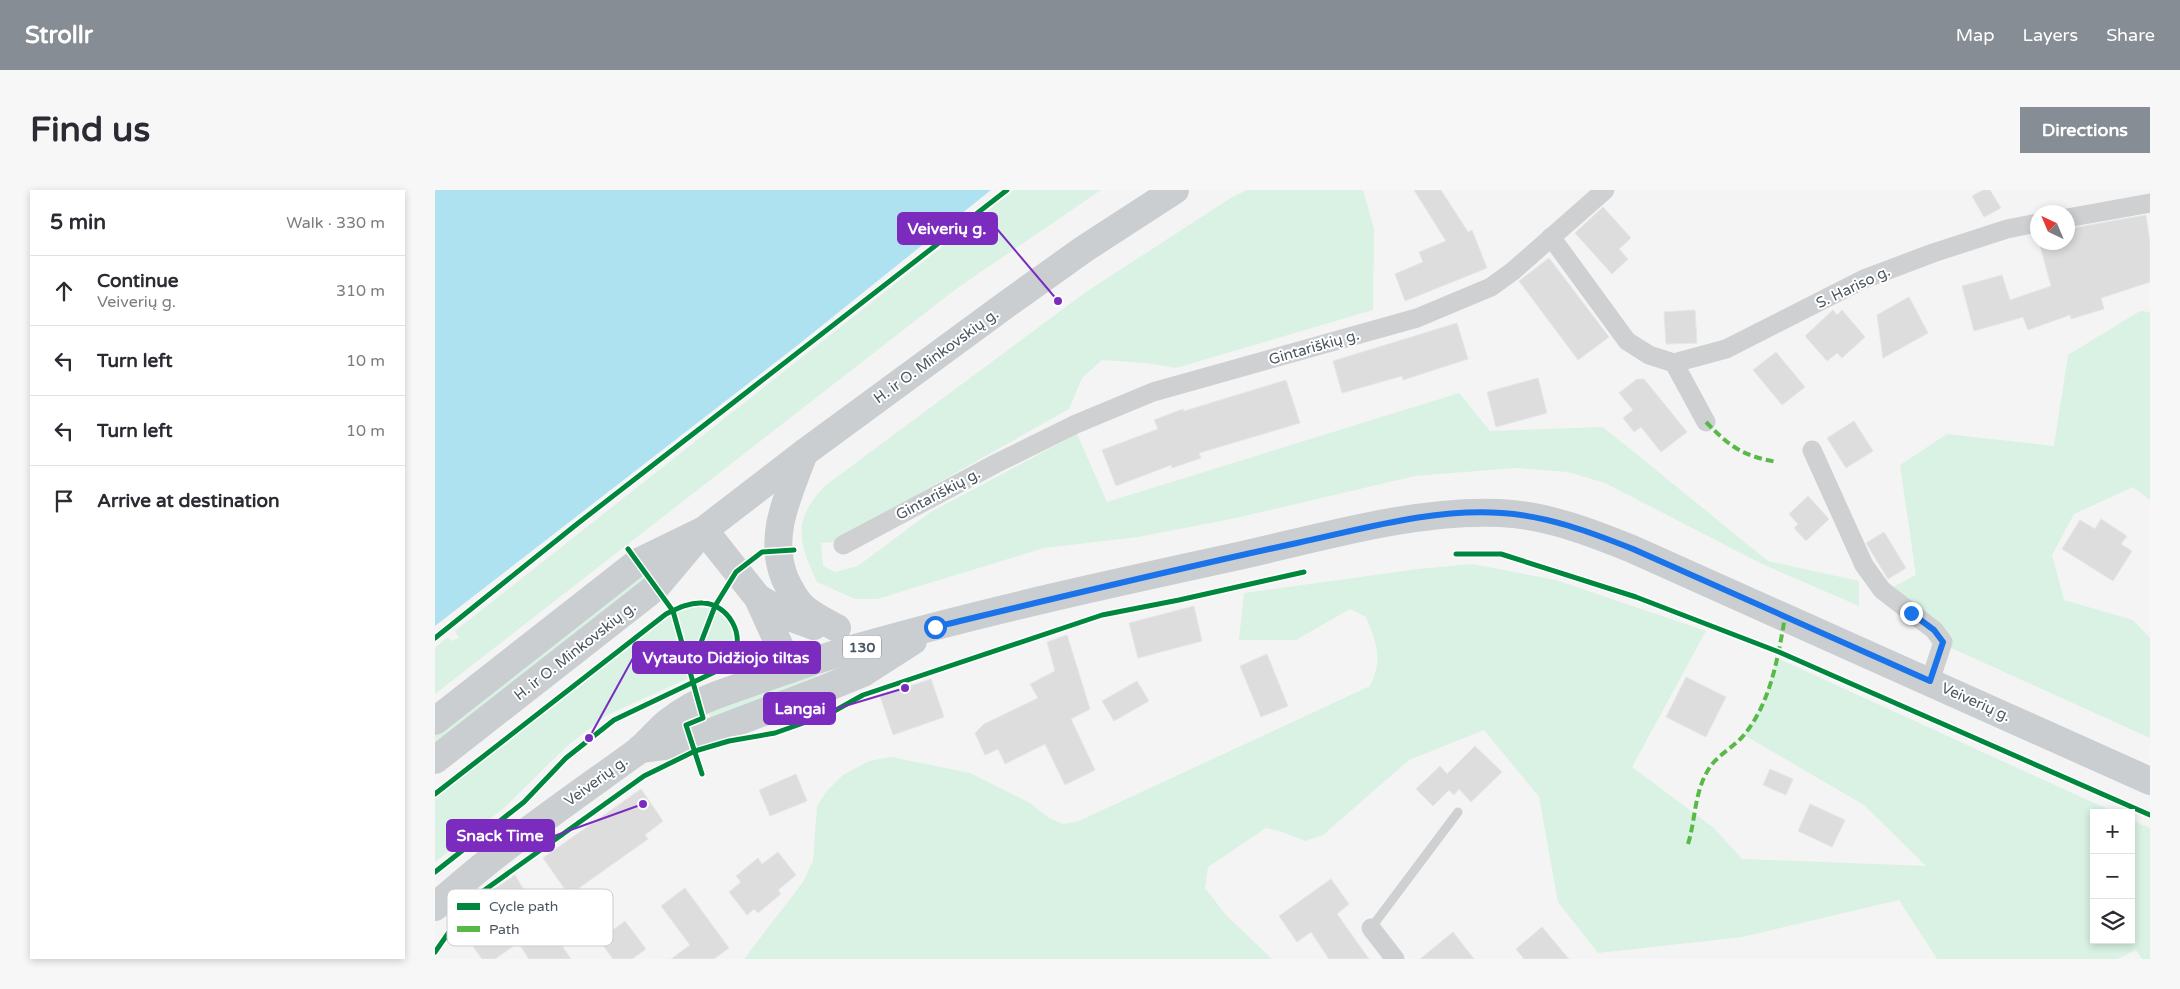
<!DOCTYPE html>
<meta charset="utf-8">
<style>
body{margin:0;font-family:"Varela Round",sans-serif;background:#f7f7f7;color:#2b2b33}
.controls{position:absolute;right:15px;bottom:15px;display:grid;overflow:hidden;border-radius:0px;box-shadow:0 2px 8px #0003}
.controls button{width:45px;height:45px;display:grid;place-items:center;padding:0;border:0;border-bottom:1px solid #e1e1e2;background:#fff;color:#2b2b33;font:25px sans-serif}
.compass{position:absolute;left:1595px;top:15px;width:45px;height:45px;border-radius:50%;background:#fff;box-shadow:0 2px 8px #0003;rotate:316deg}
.stop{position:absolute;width:15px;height:15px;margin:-11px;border:4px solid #1a73e8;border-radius:50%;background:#fff}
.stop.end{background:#1a73e8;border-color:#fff;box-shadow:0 1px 5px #0008}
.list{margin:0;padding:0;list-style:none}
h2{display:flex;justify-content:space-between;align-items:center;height:65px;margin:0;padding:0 20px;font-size:21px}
h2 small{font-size:16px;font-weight:400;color:#7c7c81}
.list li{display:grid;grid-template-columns:32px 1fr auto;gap:15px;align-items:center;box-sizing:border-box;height:70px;padding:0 20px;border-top:1px solid #e1e1e2}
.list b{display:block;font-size:19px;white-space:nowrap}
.list p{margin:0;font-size:16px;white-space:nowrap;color:#7c7c81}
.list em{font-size:16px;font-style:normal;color:#7c7c81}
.icon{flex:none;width:28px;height:28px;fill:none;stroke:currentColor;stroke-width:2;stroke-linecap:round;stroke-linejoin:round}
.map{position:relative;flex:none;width:1715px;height:769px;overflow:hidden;border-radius:0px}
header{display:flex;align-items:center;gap:30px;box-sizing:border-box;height:70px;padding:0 25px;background:#868d94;color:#fff}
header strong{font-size:24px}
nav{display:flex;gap:28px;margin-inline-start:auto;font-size:18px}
.intro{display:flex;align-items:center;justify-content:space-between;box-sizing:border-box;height:120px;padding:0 30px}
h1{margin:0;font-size:35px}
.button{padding:12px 22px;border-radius:0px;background:#868d94;color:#fff;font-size:18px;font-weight:700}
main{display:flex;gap:30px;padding:0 30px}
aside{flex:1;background:#fff;border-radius:0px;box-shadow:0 2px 8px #0003}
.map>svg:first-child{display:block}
.green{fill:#d9f2e3}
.water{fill:#aee2f0}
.building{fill:#ddddde;stroke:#e5e6e7}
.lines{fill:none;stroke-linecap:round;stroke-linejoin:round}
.lane{stroke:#ced0d2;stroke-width:9}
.street{stroke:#ced0d2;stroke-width:19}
.primary{stroke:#caced1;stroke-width:28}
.quiet{stroke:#58b947;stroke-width:4;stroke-dasharray:8 4;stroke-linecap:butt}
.cycleway-casing{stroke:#fff;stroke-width:8}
.cycleway{stroke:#00873e;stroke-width:5}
.route{stroke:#1a73e8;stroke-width:6}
.labels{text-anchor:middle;stroke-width:4;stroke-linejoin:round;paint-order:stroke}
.shield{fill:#fff;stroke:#808990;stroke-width:1}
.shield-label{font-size:14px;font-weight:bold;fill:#4a5661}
.street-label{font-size:15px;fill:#4a5661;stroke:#fff}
.key{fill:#fff;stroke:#c9ccd0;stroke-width:1}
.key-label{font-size:14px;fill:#4a5661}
.leader{fill:none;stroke:#7b2cbf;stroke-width:2}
.callout-dot{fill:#7b2cbf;stroke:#fff;stroke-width:2}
.callout{fill:#7b2cbf;stroke:#7b2cbf;stroke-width:2}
.callout-label{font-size:16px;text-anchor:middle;font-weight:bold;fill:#fff}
</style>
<header>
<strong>Strollr</strong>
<nav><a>Map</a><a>Layers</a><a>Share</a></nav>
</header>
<div class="intro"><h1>Find us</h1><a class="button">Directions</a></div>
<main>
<aside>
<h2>5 min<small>Walk · 330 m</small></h2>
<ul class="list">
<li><svg class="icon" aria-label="ahead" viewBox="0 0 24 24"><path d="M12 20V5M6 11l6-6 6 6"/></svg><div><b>Continue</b><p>Veiverių g.</p></div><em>310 m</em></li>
<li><svg class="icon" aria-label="left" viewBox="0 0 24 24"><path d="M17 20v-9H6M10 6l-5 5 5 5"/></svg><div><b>Turn left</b></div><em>10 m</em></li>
<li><svg class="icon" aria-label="left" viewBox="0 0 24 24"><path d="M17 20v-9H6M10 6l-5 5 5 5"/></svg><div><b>Turn left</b></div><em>10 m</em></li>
<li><svg class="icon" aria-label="arrive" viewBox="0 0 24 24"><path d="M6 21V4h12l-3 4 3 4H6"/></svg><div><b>Arrive at destination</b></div></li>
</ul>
</aside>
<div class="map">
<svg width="1715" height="769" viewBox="0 0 1715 769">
<rect width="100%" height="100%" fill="#f4f4f4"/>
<!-- green -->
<g class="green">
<polygon points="579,0 666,0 521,99 0,504 0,458 13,447 16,451 24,448 20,441"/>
<path d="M 812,0 L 928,0 L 939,39 L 938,120 L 741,178 L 711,173 L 667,170 L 647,188 L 634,219 L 398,352 L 386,353 L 388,376 L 400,382 L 423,376 L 494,323 L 642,244 L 672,312 L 1024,203 L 1055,241 L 1168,237 L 1333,371 L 1424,391 L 1424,416 L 1327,374 L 1170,293 L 1133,282 L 1080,278 L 980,286 L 801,328 L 703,347 L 609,358 L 442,409 L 420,409 L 382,392 C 363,351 357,329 391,295 L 651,102 L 794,9 Z"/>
<polygon points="1705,121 1715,122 1715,310 1698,297 1639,324 1617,365 1629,410 1698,430 1715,448 1715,548 1514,457 1456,398 1481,385 1465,275 1512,244 1619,256 1633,165"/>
<path d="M 1037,374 L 1121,390 L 1271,441 L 1197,577 L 1279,638 L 1307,669 L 1491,676 L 1429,615 L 1309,545 L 1329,511 L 1342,468 L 1681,623 L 1659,623 L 1659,750 L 1696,750 L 1696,630 L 1715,638 L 1715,769 L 1707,769 L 1701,760 L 1682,769 L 1502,769 L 1464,710 L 1307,747 L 1163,763 L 1123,712 L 1104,607 L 1049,540 L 974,570 L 888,645 L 870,651 L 848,642 L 831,638 L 773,677 L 770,698 L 791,725 L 837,769 L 309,769 L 368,692 L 378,671 L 382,616 L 392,601 L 408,585 L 434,571 L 456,567 L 535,583 L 595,613 L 614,628 L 628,634 L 644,631 L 935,496 C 948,469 942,454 931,427 L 915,419 L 861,450 L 804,450 L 809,403 L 983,379 Z"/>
<polygon points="216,375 223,378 0,553 0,545"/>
<path d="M 264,417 C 272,418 284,419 290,425 C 298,434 302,453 296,462 C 293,467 288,470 285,474 L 172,525 L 132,556 L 69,618 L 0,672 L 0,607 L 226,430 L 254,418 Z"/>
<polygon points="379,485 385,487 276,529 273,523"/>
</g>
<!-- water -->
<polygon class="water" points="0,0 556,0 359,158 0,436"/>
<!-- building -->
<g class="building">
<polygon points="979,0 1006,0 1033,42 1037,40 1052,78 970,111 960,84 988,72 984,62 1011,51"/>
<polygon points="1548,0 1555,0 1566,18 1549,27 1537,6"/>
<polygon points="1168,17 1196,48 1184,59 1193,69 1177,84 1140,43"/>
<polygon points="1711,25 1715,53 1715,92 1666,108 1669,119 1636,129 1635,125 1593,140 1588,127 1539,141 1527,96 1567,85 1575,110 1616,96 1604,52 1632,52 1632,39"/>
<polygon points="1114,68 1174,147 1143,170 1084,91"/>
<polygon points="1474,107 1493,143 1448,168 1442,125"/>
<polygon points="1260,120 1262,153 1231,154 1229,122"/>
<polygon points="1398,120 1402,125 1407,120 1430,147 1407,168 1402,163 1392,171 1370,146"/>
<polygon points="1022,133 1033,169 968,190 967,186 907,203 898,171"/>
<polygon points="1341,162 1370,197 1347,215 1318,180"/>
<polygon points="1103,188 1112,223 1061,237 1052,202"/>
<polygon points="1202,189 1209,189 1252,242 1226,262 1206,237 1199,242 1188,228 1198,220 1184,203"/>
<polygon points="851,190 865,233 764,263 766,268 737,278 736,275 681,296 667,260 723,239 719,230 748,219 749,221"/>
<polygon points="1419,231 1438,261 1411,278 1392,248"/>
<polygon points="1373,306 1394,329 1371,351 1359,338 1363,334 1354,324"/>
<polygon points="1666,329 1692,346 1686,354 1697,361 1678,391 1627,359 1645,330 1660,339"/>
<polygon points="1449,342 1471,378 1453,389 1431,353"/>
<polygon points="759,416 767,451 703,468 694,433"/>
<polygon points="632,445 655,519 636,529 660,580 630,595 610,554 570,574 563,559 550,565 540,543 549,534 603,508 595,494 620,481 612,452"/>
<polygon points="832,464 853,516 826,527 805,476"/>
<polygon points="1251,487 1291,507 1271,547 1231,527"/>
<polygon points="496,489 509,527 458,545 445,506"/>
<polygon points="702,491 714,511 679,531 667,511"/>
<polygon points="1040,556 1067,582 1036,612 1024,599 1019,605 1014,600 998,616 981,599 1005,576 1012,584"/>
<polygon points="1335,579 1358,589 1351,605 1328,595"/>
<polygon points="361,584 372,611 335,626 324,600"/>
<polygon points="206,599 228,631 210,645 213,649 134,705 108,668"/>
<polygon points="1375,614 1410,630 1397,657 1363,641"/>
<polygon points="343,662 361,685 343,700 346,704 323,723 319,719 312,725 294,702 306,692 301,686 323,668 327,674"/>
<polygon points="80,685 86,695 136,769 94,769 83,753 60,769 47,769 36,754 68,731 50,705"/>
<polygon points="896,689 914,714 902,724 934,769 894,769 876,742 862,752 844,726"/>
<polygon points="250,698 294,758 279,769 236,769 255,755 226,716"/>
<polygon points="190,731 211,759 197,769 178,769 164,750"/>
<polygon points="1107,737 1134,769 1089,769 1081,759"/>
<polygon points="1018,742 1039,769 985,769"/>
</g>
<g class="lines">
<!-- lane -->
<polyline class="lane" points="936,738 1023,622"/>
<!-- street -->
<g class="street">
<polyline points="1632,28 1715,13"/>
<polyline points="1116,47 1192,151 1214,165 1239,173 1271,232"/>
<polyline points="1239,173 1291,159 1429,89 1498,63 1572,39 1602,33"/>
<polyline points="1377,260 1429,375 1447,400 1499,440 1508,452 1495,491"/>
<polyline points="408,355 560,274 641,234 718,202 982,128 1056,97 1078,81 1170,0"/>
<polyline points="936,738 960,769"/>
</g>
<!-- primary -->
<g class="primary">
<path d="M 369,263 C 354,304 332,346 350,389 C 355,400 360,410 369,418 C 378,426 391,432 402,438"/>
<polyline points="269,340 323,408 355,479"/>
<polyline points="323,408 360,429 379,436"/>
<polyline points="0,531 203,372 269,340 369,263 572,114 649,59 740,0"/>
<polyline points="205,559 244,554 379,503 428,483 478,451"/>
<polyline points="0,570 221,397 263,347"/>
<path d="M 0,717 C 63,659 134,611 203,561 C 214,552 222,541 233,532 C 247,521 263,512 279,506 C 327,489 375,471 424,457 C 550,421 679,393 808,365 C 888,347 983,319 1065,323 C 1111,325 1155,342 1197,359 L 1715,591"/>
</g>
<!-- quiet -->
<g class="quiet">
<path d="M 1271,232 C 1295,257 1308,266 1342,272"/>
<path d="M 1253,654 C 1261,628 1259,601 1275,577 C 1283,565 1299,557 1309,545 C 1336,512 1343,467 1350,427"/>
</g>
<defs>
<g id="cycleway">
<polyline points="193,359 238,421 268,528 251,535 267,584"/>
<polyline points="1021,364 1066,364 1201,407 1344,462 1715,625"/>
<polyline points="0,448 142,334 572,0"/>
<polyline points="255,481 280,416 301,382 327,362 359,360"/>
<path d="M 0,604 L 231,424 C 243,418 255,412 268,413 C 293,414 312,446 297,468 C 294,472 289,475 286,479 L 179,530 L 131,568 L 89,612 L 0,682"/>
<polyline points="0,762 37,709 209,586 260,561 294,551 340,543 394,524 428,505 667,425 744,410 869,382"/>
</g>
</defs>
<!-- cycleway casing -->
<use href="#cycleway" class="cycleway-casing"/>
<!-- cycleway -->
<use href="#cycleway" class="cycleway"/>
</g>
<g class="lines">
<!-- route -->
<path class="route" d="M 500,437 C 621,408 741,379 862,353 C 928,339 998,318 1067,323 C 1113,326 1155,342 1198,359 L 1495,491 L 1508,452 L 1499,440 L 1476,423"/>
</g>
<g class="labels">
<!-- shield labels -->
<rect class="shield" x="408" y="445.5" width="38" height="23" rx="4"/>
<g class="shield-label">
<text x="427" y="462">130</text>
</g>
<!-- street labels -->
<g class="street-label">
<text transform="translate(1418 97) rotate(-25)" y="5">S. Hariso g.</text>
<text transform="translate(879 157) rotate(-16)" y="5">Gintariškių g.</text>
<text transform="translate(501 166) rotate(-36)" y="5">H. ir O. Minkovskių g.</text>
<text transform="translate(503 304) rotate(-28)" y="5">Gintariškių g.</text>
<text transform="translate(140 461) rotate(-38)" y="5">H. ir O. Minkovskių g.</text>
<text transform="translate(1541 512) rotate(24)" y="5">Veiverių g.</text>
<text transform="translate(161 591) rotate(-36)" y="5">Veiverių g.</text>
</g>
</g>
<!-- legend -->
<rect x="12" y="699" width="166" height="57" rx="8" class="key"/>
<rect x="22" y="713" width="23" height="7" fill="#00873e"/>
<rect x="22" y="736" width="23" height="6" fill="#58b947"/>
<g class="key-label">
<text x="54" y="721">Cycle path</text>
<text x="54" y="744">Path</text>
</g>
<!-- callouts -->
<path class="leader" d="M623 111L562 39M154 548L198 468M470 498L400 519M208 614L119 646"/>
<g class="callout-dot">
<circle cx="623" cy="111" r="5"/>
<circle cx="154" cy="548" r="5"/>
<circle cx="470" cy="498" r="5"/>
<circle cx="208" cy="614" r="5"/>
</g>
<g class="callout">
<rect x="463" y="23" width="99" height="31" rx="5"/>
<rect x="198" y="452" width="187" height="31" rx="5"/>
<rect x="329" y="503" width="71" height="31" rx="5"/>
<rect x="12" y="630" width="107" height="31" rx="5"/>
</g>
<g class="callout-label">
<text x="512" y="44">Veiverių g.</text>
<text x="291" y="473">Vytauto Didžiojo tiltas</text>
<text x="365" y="524">Langai</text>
<text x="65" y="651">Snack Time</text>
</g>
</svg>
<div class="controls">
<button>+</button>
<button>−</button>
<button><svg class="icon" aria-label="layers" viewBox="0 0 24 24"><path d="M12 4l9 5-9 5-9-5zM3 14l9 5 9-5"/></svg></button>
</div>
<svg class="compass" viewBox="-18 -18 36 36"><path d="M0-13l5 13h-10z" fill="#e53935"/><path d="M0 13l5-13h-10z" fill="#7c7c81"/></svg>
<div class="stop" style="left:500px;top:437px"></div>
<div class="stop end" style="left:1476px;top:423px"></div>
</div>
</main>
